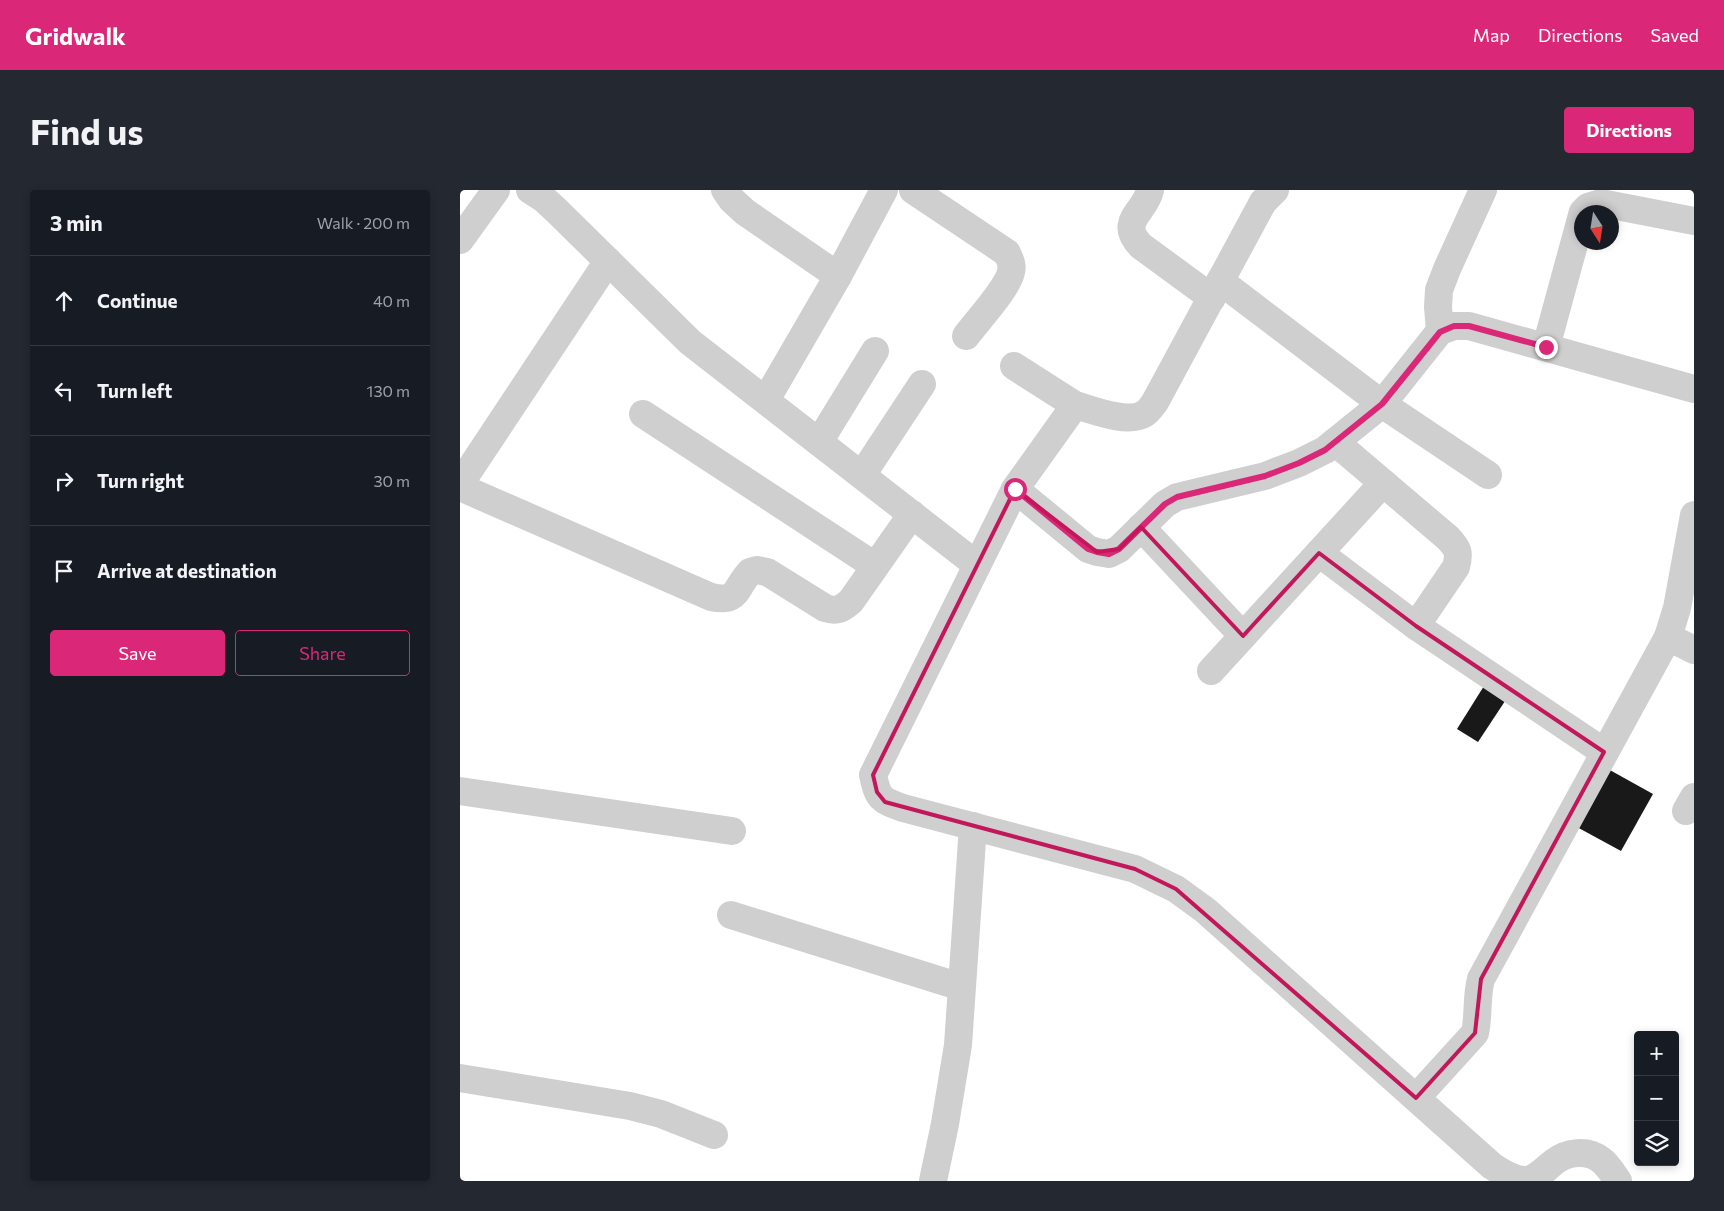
<!DOCTYPE html>
<meta charset="utf-8">
<style>
body{margin:0;font-family:Commissioner,sans-serif;background:#242831;color:#f1f3f6}
.controls{position:absolute;right:15px;bottom:15px;display:grid;overflow:hidden;border-radius:5px;box-shadow:0 2px 8px #0003}
.controls button{width:45px;height:45px;display:grid;place-items:center;padding:0;border:0;border-bottom:1px solid #363941;background:#171b24;color:#f1f3f6;font:25px sans-serif}
.compass{position:absolute;left:1114px;top:15px;width:45px;height:45px;border-radius:50%;background:#171b24;box-shadow:0 2px 8px #0003;rotate:168deg}
.stop{position:absolute;width:15px;height:15px;margin:-11px;border:4px solid #db2777;border-radius:50%;background:#fff}
.stop.end{background:#db2777;border-color:#fff;box-shadow:0 1px 5px #0008}
.list{margin:0;padding:0;list-style:none}
h2{display:flex;justify-content:space-between;align-items:center;height:65px;margin:0;padding:0 20px;font-size:21px}
h2 small{font-size:16px;font-weight:400;color:#9ea1a6}
.list li{display:grid;grid-template-columns:32px 1fr auto;gap:15px;align-items:center;box-sizing:border-box;height:90px;padding:0 20px;border-top:1px solid #363941}
.list b{display:block;font-size:19px;white-space:nowrap}
.list em{font-size:16px;font-style:normal;color:#9ea1a6}
.actions{display:flex;gap:10px;padding:15px 20px}
.actions a{flex:1;padding:11px 0;border:1px solid #db2777;border-radius:5px;text-align:center;font-size:18px;color:#db2777}
.actions .main{background:#db2777;color:#fff}
.icon{flex:none;width:28px;height:28px;fill:none;stroke:currentColor;stroke-width:2;stroke-linecap:round;stroke-linejoin:round}
.map{position:relative;flex:none;width:1234px;height:991px;overflow:hidden;border-radius:5px}
header{display:flex;align-items:center;gap:30px;box-sizing:border-box;height:70px;padding:0 25px;background:#db2777;color:#fff}
header strong{font-size:24px}
nav{display:flex;gap:28px;margin-inline-start:auto;font-size:18px}
.intro{display:flex;align-items:center;justify-content:space-between;box-sizing:border-box;height:120px;padding:0 30px}
h1{margin:0;font-size:35px}
.button{padding:12px 22px;border-radius:5px;background:#db2777;color:#fff;font-size:18px;font-weight:700}
main{display:flex;gap:30px;padding:0 30px}
aside{flex:1;background:#171b24;border-radius:5px;box-shadow:0 2px 8px #0003}
.map>svg:first-child{display:block}
.building{fill:#191919}
.lines{fill:none;stroke-linecap:round;stroke-linejoin:round}
.minor{stroke:#cfcfcf;stroke-width:28}
.route{stroke:#db2777;stroke-width:6}
.marked{fill:none;stroke:#c2185b;stroke-width:4;stroke-linejoin:round}
</style>
<header>
<strong>Gridwalk</strong>
<nav><a>Map</a><a>Directions</a><a>Saved</a></nav>
</header>
<div class="intro"><h1>Find us</h1><a class="button">Directions</a></div>
<main>
<aside>
<h2>3 min<small>Walk · 200 m</small></h2>
<ul class="list">
<li><svg class="icon" aria-label="ahead" viewBox="0 0 24 24"><path d="M12 20V5M6 11l6-6 6 6"/></svg><div><b>Continue</b></div><em>40 m</em></li>
<li><svg class="icon" aria-label="left" viewBox="0 0 24 24"><path d="M17 20v-9H6M10 6l-5 5 5 5"/></svg><div><b>Turn left</b></div><em>130 m</em></li>
<li><svg class="icon" aria-label="right" viewBox="0 0 24 24"><path d="M7 20v-9h11M14 6l5 5-5 5"/></svg><div><b>Turn right</b></div><em>30 m</em></li>
<li><svg class="icon" aria-label="arrive" viewBox="0 0 24 24"><path d="M6 21V4h12l-3 4 3 4H6"/></svg><div><b>Arrive at destination</b></div></li>
</ul>
<div class="actions"><a class="main">Save</a><a>Share</a></div>
</aside>
<div class="map">
<svg width="1234" height="991" viewBox="0 0 1234 991">
<rect width="100%" height="100%" fill="#fff"/>
<!-- building -->
<g class="building">
<polygon points="1029,488 1051,502 1018,552 997,539"/>
<polygon points="1148,579 1193,604 1161,661 1115,636"/>
</g>
<g class="lines">
<!-- minor -->
<g class="minor">
<polyline points="70,0 84,9 98,22 230,152 517,375"/>
<polyline points="265,0 272,10 285,22 378,86"/>
<path d="M 453,0 L 547,63 C 550,70 553,75 551,82 C 547,99 518,130 506,146"/>
<path d="M 690,0 C 685,23 657,31 681,56 L 752,108"/>
<polyline points="1123,22 1128,17 1141,13 1234,31"/>
<polyline points="0,50 36,0"/>
<polyline points="760,91 922,214 1028,285"/>
<polyline points="980,141 978,117 979,100 987,79 1023,0"/>
<polyline points="1086,157 1122,25"/>
<polyline points="554,176 615,215"/>
<polyline points="306,210 378,86 424,0"/>
<polyline points="183,224 415,376"/>
<polyline points="359,252 415,161"/>
<path d="M 875,252 L 988,348 C 998,359 1000,362 996,377 L 956,436 L 1144,562"/>
<polyline points="402,285 462,194"/>
<polyline points="0,294 148,71"/>
<path d="M 0,297 L 251,407 C 279,413 274,399 290,382 L 297,380 L 307,382 L 365,418 C 377,422 382,419 391,411 L 452,324"/>
<path d="M 555,299 L 615,215 C 633,220 667,234 684,224 C 688,222 692,216 695,212 L 803,12 L 815,0"/>
<polyline points="681,337 783,446"/>
<polyline points="859,363 956,436"/>
<polyline points="1208,447 1234,460"/>
<polyline points="751,481 923,293"/>
<polyline points="0,601 272,641"/>
<polyline points="1226,621 1234,607"/>
<polyline points="271,725 501,797"/>
<polyline points="0,888 170,916 201,924 254,945"/>
<path d="M 956,908 L 1015,843 C 1019,825 1016,807 1021,789 L 1208,447 L 1217,418 L 1234,325"/>
<polyline points="473,991 485,934 498,855 513,636"/>
<path d="M 1158,991 C 1153,984 1148,975 1141,970 C 1127,959 1107,962 1094,972 C 1085,979 1079,987 1068,990 C 1055,991 1043,983 1032,976 L 745,720 L 716,699 L 675,679 L 443,618 C 421,610 418,609 413,585 L 555,299 L 628,359 L 637,362 L 649,364 L 659,359 L 705,314 L 717,307 L 805,286 L 839,273 L 865,260 L 922,214 L 980,141 L 994,136 L 1009,136 L 1234,199"/>
</g>
</g>
<g class="lines">
<!-- route -->
<polyline class="route" points="555,299 628,359 637,362 649,364 659,359 705,314 717,307 805,286 839,273 865,260 922,214 980,142 994,136 1009,136 1086,157"/>
</g>
<!-- marked area -->
<path class="marked" d="M 555,299 L 637,362 L 659,359 L 681,337 L 783,446 L 859,363 L 956,436 L 1144,562 L 1021,789 L 1015,843 L 956,908 L 716,699 L 675,679 L 425,612 L 417,602 L 413,585 Z"/>
</svg>
<div class="controls">
<button>+</button>
<button>−</button>
<button><svg class="icon" aria-label="layers" viewBox="0 0 24 24"><path d="M12 4l9 5-9 5-9-5zM3 14l9 5 9-5"/></svg></button>
</div>
<svg class="compass" viewBox="-18 -18 36 36"><path d="M0-13l5 13h-10z" fill="#e53935"/><path d="M0 13l5-13h-10z" fill="#9ea1a6"/></svg>
<div class="stop" style="left:555px;top:299px"></div>
<div class="stop end" style="left:1086px;top:157px"></div>
</div>
</main>
